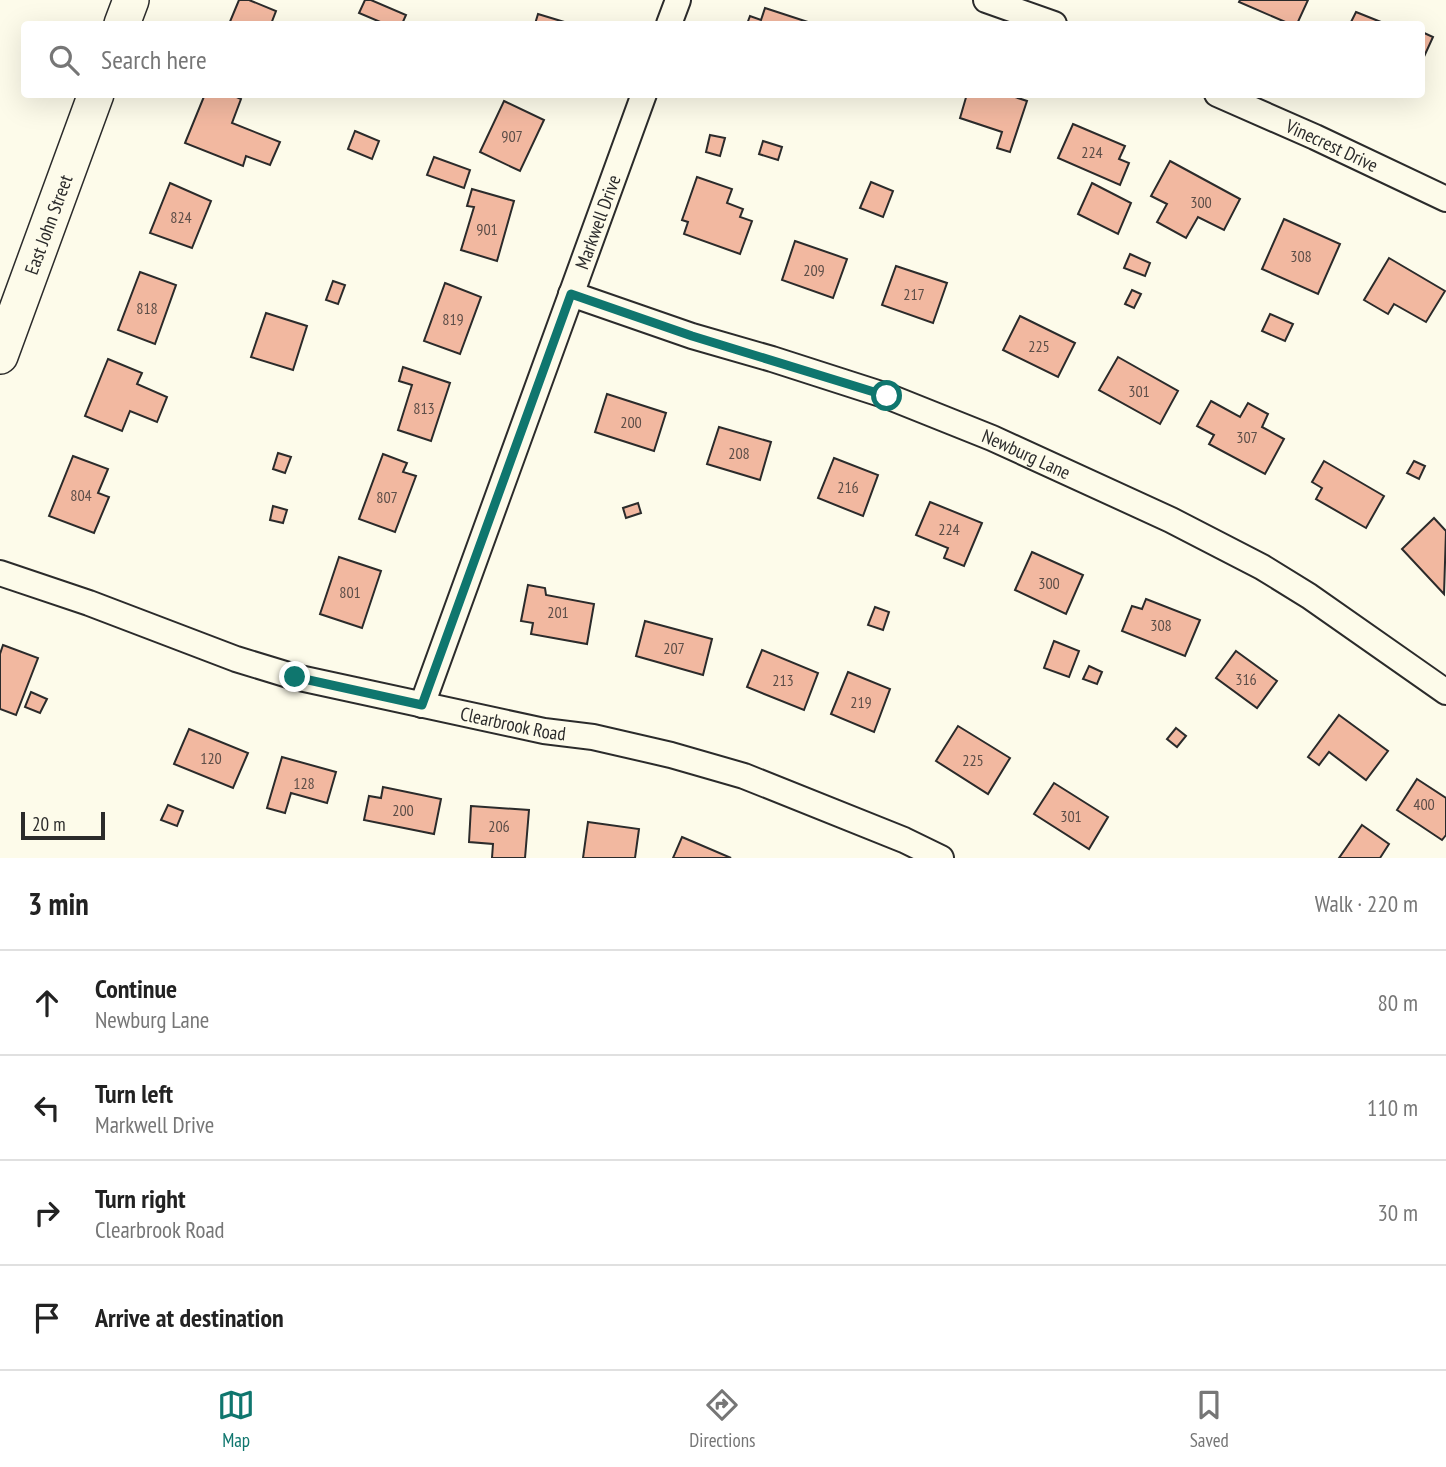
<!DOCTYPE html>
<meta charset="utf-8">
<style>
body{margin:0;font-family:"PT Sans Narrow",sans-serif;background:#f2f2f2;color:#222}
.scale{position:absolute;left:21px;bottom:18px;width:84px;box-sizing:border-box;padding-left:7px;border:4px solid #2b2b2b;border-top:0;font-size:19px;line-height:24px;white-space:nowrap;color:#2b2b2b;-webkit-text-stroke:5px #fdfbea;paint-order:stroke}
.stop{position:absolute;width:21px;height:21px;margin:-16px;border:5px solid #0f766e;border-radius:50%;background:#fff}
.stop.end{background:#0f766e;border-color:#fff;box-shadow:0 2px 7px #0008}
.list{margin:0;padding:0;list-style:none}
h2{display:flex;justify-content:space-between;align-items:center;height:91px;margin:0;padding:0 28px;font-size:30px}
h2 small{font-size:23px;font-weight:400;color:#767676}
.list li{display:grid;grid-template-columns:46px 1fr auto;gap:21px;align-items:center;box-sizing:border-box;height:105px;padding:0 28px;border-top:2px solid #e0e0e0}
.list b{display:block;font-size:26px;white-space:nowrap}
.list p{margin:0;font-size:23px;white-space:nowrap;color:#767676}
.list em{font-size:23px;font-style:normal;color:#767676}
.icon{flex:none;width:38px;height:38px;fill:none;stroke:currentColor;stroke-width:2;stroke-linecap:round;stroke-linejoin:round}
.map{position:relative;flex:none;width:1446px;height:858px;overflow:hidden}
.search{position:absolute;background:#fff;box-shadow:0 7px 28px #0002;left:21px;right:21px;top:21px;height:77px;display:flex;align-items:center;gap:18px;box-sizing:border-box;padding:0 24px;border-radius:7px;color:#767676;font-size:26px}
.sheet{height:511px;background:#fff}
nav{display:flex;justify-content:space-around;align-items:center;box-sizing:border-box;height:98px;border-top:2px solid #e0e0e0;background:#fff;font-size:19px;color:#767676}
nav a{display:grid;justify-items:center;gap:4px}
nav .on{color:#0f766e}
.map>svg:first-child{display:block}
.building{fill:#f2b8a0;stroke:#2b2b2b;stroke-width:2}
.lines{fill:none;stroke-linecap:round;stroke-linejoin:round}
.minor-casing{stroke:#2b2b2b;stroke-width:28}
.secondary-casing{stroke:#2b2b2b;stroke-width:38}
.minor{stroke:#fdfbea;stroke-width:24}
.secondary{stroke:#fdfbea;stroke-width:35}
.route{stroke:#0f766e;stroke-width:9}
.labels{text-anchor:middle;stroke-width:5;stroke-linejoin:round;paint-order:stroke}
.number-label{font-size:16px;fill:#5d4e48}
.street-label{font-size:19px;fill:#2b2b2b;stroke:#fdfbea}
</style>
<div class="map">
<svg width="1446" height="858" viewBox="0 0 1446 858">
<rect width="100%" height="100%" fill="#fdfbea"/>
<!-- building -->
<g class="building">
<polygon points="239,0 249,0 276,11 271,24 229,24"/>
<polygon points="365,0 371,0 406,15 402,24 385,24 359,13"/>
<polygon points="1240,0 1308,0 1297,24 1290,24 1239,2"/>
<polygon points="765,8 814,24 747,24 750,16 761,20"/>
<polygon points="1356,12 1386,24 1350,24"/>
<polygon points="538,14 571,24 535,24"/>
<polygon points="1422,32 1433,37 1422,61"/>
<polygon points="205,94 230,94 241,99 232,123 280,142 270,165 246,156 243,166 185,143"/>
<polygon points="967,94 1006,94 1027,101 1010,152 997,148 1002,132 960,118"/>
<polygon points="504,101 544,120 520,171 480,152"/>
<polygon points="1073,124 1125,146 1119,159 1129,163 1120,185 1058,158"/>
<polygon points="355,131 379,141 372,159 348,149"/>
<polygon points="710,135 725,138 720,156 706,152"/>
<polygon points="763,141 782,147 778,160 759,154"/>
<polygon points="434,157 470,170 464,188 427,175"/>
<polygon points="1170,161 1240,199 1224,230 1198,217 1186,238 1157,222 1167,204 1151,196"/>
<polygon points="697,177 732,189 727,203 743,209 740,217 752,221 740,254 684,234 688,222 682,220"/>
<polygon points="871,182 893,191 883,217 860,208"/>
<polygon points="170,183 211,201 192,248 150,233"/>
<polygon points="1092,183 1131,203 1118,234 1078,214"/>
<polygon points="472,189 514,201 497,261 461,250 474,207 467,206"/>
<polygon points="1284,219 1340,244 1318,294 1262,269"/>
<polygon points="795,241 847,259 833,298 782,280"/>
<polygon points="1130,254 1150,263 1145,276 1124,268"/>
<polygon points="1389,258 1445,291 1426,322 1394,304 1388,314 1364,300"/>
<polygon points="896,266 947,283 933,323 882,305"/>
<polygon points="140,272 176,285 155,344 118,330"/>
<polygon points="333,281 345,285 338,304 326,300"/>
<polygon points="445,283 481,297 460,354 424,341"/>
<polygon points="1132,290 1141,294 1134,308 1125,304"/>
<polygon points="266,313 307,326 293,370 251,357"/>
<polygon points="1270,314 1293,324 1285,341 1262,331"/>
<polygon points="1020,316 1075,343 1058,377 1003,350"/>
<polygon points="1118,357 1178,391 1160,424 1099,390"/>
<polygon points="108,359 142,373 137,384 167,397 157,422 130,411 122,431 85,416"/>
<polygon points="403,367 450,383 431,441 398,430 412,385 399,381"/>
<polygon points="607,394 666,413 654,451 595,432"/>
<polygon points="1211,401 1240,417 1248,403 1268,414 1262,427 1284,439 1265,474 1209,444 1214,435 1197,426"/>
<polygon points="719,427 771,442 760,480 707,464"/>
<polygon points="278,453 291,457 285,473 273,469"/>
<polygon points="383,454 407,463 403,472 416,476 395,532 359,519"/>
<polygon points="73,456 108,469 98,493 109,497 94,533 49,516"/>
<polygon points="834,458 878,475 863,516 818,498"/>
<polygon points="1324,461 1384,496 1366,528 1316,499 1322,488 1312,482"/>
<polygon points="1414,461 1425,466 1419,479 1407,473"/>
<polygon points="930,502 982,523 964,566 944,558 948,548 916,535"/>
<polygon points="638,503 641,513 626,518 623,508"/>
<polygon points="273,506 287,510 283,523 270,520"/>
<polygon points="1434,518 1446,531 1444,594 1402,549"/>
<polygon points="1032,552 1083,575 1066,614 1015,590"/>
<polygon points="339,557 381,571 362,628 320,614"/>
<polygon points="528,585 545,588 546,595 594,604 587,644 531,634 533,623 521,621"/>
<polygon points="1146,599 1200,620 1185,656 1122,631 1132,606 1142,609"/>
<polygon points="875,607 889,612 883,630 868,625"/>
<polygon points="645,621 712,639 703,675 636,656"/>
<polygon points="1054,641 1079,651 1069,677 1044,668"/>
<polygon points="3,645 38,658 16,715 0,709 0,654"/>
<polygon points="762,650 818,673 804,710 747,687"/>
<polygon points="1236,651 1277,681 1257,708 1216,678"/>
<polygon points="1089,666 1102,672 1097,684 1083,679"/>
<polygon points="848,672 890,689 874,732 831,714"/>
<polygon points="31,692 47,699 40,713 25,707"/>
<polygon points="1339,715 1388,751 1366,780 1329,752 1319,765 1308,757"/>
<polygon points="958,726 1010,758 988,794 936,761"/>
<polygon points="1176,728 1186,736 1177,747 1167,739"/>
<polygon points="189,729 248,753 233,788 174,764"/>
<polygon points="282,757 336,772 327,803 291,793 285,813 267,808"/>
<polygon points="1417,779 1446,798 1446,835 1442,840 1397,810"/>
<polygon points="1054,783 1108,817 1089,849 1034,814"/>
<polygon points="383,787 441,799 434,834 364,820 369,796 381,798"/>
<polygon points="168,805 183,811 177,826 161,820"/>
<polygon points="471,806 529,810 525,858 492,858 493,844 469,842"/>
<polygon points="588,822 639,829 635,858 583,858"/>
<polygon points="1362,825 1389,844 1380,858 1339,858"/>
<polygon points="682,837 731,858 673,858"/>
</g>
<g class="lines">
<defs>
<g id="minor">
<polyline points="986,0 1054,24"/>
<polyline points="669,24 678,0"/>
<path id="s1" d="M 1217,94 L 1315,137 L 1446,199"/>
<path id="s2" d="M 571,294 L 692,336 L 772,359 L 887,396 L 992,438 L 1171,520 L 1262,567 L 1309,596 L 1446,692"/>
<path id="s3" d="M 0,573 L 89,603 L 236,659 L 295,677 L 544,731 L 593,737 L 671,755 L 744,776 L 904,840 L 941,858"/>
<path id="s4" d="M 422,705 L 644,94"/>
</g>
<g id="secondary">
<polyline points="122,24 131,0"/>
<path id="s5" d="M 0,356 L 96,94"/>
</g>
</defs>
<!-- minor casing -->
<use href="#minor" class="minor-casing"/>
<!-- secondary casing -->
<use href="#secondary" class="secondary-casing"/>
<!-- minor -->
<use href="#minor" class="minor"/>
<!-- secondary -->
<use href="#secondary" class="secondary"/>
</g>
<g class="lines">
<!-- route -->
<polyline class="route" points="295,677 422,705 571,294 692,336 887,396"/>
</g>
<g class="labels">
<!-- number labels -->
<g class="number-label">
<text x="512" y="142">907</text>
<text x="1092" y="158">224</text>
<text x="1201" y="208">300</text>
<text x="181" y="223">824</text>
<text x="487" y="235">901</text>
<text x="1301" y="262">308</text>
<text x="814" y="276">209</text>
<text x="914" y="300">217</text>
<text x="147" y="314">818</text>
<text x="453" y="325">819</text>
<text x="1039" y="352">225</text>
<text x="1139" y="397">301</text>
<text x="424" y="414">813</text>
<text x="631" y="428">200</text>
<text x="1247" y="443">307</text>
<text x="739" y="459">208</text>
<text x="848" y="493">216</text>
<text x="81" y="501">804</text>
<text x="387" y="503">807</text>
<text x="949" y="535">224</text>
<text x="1049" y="589">300</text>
<text x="350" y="598">801</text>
<text x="558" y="618">201</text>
<text x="1161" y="631">308</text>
<text x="674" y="654">207</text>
<text x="1246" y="685">316</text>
<text x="783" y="686">213</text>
<text x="861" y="708">219</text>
<text x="211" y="764">120</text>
<text x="973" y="766">225</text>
<text x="304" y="789">128</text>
<text x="1424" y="810">400</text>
<text x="403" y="816">200</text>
<text x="1071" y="822">301</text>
<text x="499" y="832">206</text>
</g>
<!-- street labels -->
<g class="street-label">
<text dy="7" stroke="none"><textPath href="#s1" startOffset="126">Vinecrest Drive</textPath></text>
<text dy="7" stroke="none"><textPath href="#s4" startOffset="514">Markwell Drive</textPath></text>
<text dy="7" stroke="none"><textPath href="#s5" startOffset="140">East John Street</textPath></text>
<text dy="7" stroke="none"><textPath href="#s2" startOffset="483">Newburg Lane</textPath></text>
<text dy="7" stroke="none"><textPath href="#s3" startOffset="536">Clearbrook Road</textPath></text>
</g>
</g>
</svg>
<div class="scale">20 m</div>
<div class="stop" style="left:887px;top:396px"></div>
<div class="stop end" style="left:295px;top:677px"></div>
<div class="search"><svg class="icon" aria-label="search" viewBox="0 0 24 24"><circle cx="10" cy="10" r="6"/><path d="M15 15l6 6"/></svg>Search here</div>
</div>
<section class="sheet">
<h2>3 min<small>Walk · 220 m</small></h2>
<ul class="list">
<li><svg class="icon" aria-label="ahead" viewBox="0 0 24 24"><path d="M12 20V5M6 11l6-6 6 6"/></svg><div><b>Continue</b><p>Newburg Lane</p></div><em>80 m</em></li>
<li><svg class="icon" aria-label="left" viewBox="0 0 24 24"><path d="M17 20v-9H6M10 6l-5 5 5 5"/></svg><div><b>Turn left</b><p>Markwell Drive</p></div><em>110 m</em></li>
<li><svg class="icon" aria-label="right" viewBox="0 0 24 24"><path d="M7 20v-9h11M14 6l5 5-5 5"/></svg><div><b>Turn right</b><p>Clearbrook Road</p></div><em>30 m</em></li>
<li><svg class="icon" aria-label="arrive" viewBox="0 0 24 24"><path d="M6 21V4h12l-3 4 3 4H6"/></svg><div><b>Arrive at destination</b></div></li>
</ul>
</section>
<nav>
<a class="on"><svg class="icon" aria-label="map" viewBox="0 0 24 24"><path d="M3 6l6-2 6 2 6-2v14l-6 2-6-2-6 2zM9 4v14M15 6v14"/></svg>Map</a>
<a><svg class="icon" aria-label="directions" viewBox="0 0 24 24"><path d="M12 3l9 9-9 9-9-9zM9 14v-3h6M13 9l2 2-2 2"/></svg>Directions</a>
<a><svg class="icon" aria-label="saved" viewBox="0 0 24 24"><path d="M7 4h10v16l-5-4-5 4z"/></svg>Saved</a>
</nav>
